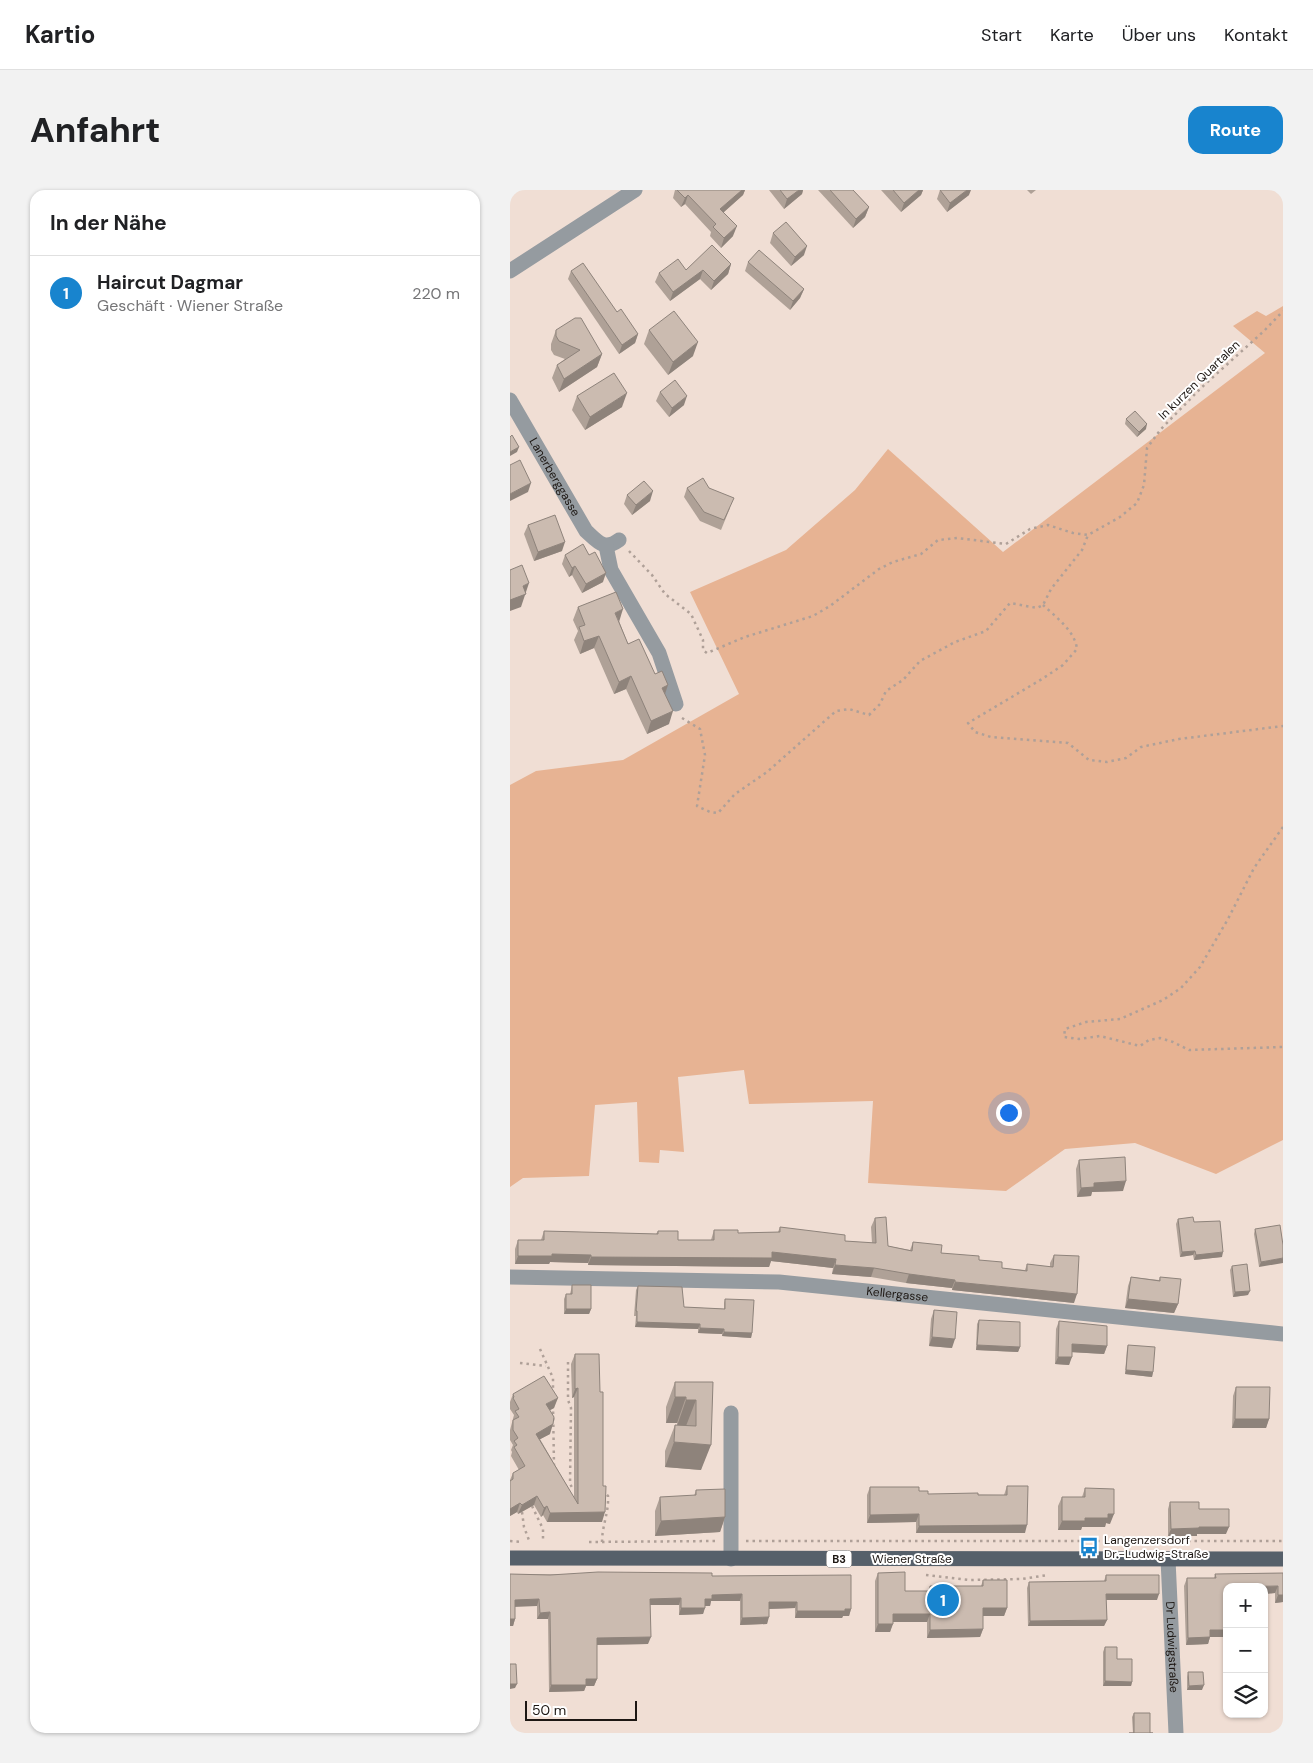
<!DOCTYPE html>
<html lang="de">
<meta charset="utf-8">
<style>
body{margin:0;font-family:"DM Sans",sans-serif;background:#f2f2f2;color:#202124}
.controls{position:absolute;right:15px;bottom:15px;display:grid;overflow:hidden;border-radius:10px;box-shadow:0 1px 4px #0004}
.controls button{width:45px;height:45px;display:grid;place-items:center;padding:0;border:0;border-bottom:1px solid #e0e0e0;background:#fff;color:#202124;font:25px sans-serif}
.scale{position:absolute;left:15px;bottom:12px;width:112px;box-sizing:border-box;padding-left:5px;border:2px solid #1d1713;border-top:0;font-size:14px;line-height:18px;white-space:nowrap;color:#1d1713;-webkit-text-stroke:4px #fff;paint-order:stroke}
.you{position:absolute;left:498px;top:922px;width:18px;height:18px;margin:-12px;border:4px solid #fff;border-radius:50%;background:#1a73e8;box-shadow:0 0 0 8px #1a73e833}
.badge{display:grid;place-items:center;width:32px;height:32px;border-radius:50%;background:#1884ce;color:#fff;font-size:16px;font-weight:700}
.pin{position:absolute;translate:-50% -50%;border:2px solid #fff;box-shadow:0 1px 5px #0006}
.list{margin:0;padding:0;list-style:none}
h2{display:flex;justify-content:space-between;align-items:center;height:65px;margin:0;padding:0 20px;font-size:21px}
h2 small{font-size:16px;font-weight:400;color:#757577}
.list li{display:grid;grid-template-columns:32px 1fr auto;gap:15px;align-items:center;box-sizing:border-box;height:75px;padding:0 20px;border-top:1px solid #e0e0e0}
.list b{display:block;font-size:19px;white-space:nowrap}
.list p{margin:0;font-size:16px;white-space:nowrap;color:#757577}
.list em{font-size:16px;font-style:normal;color:#757577}
.icon{flex:none;width:28px;height:28px;fill:none;stroke:currentColor;stroke-width:2;stroke-linecap:round;stroke-linejoin:round}
.map{position:relative;flex:none;width:773px;height:1543px;overflow:hidden;border-radius:15px}
header{display:flex;align-items:center;gap:30px;box-sizing:border-box;height:70px;padding:0 25px;background:#fff;border-bottom:1px solid #e0e0e0}
header strong{font-size:24px}
nav{display:flex;gap:28px;margin-inline-start:auto;font-size:18px}
.intro{display:flex;align-items:center;justify-content:space-between;box-sizing:border-box;height:120px;padding:0 30px}
h1{margin:0;font-size:35px}
.button{padding:12px 22px;border-radius:15px;background:#1884ce;color:#fff;font-size:18px;font-weight:700}
main{display:flex;gap:30px;padding:0 30px}
aside{flex:1;background:#fff;border-radius:15px;box-shadow:0 1px 4px #0004}
.map>svg:first-child{display:block}
.green{fill:#e7b393}
.lines{fill:none;stroke-linecap:round;stroke-linejoin:round}
.path{stroke:#afa098;stroke-width:2.5;stroke-dasharray:2.5 4;stroke-linecap:butt}
.minor{stroke:#959ba0;stroke-width:15}
.major{stroke:#56606a;stroke-width:15}
.wall{fill:#afa197}
.shaded-wall{fill:#8e837b}
.building{fill:#cbbbb0;stroke:#8e837b}
.labels{text-anchor:middle;stroke-width:4;stroke-linejoin:round;paint-order:stroke}
.shield{fill:#fff;stroke:#615d5a;stroke-width:1}
.shield-label{font-size:11px;font-weight:bold;fill:#1d1713}
.street-label{font-size:12px;fill:#1d1713;stroke:#fff}
.poi-label{font-size:12px;fill:#1d1713;stroke:#fff;text-anchor:start}
</style>
<header>
<strong>Kartio</strong>
<nav><a>Start</a><a>Karte</a><a>Über uns</a><a>Kontakt</a></nav>
</header>
<div class="intro"><h1>Anfahrt</h1><a class="button">Route</a></div>
<main>
<aside>
<h2>In der Nähe<small></small></h2>
<ul class="list">
<li><span class="badge">1</span><div><b>Haircut Dagmar</b><p>Geschäft · Wiener Straße</p></div><em>220 m</em></li>
</ul>
</aside>
<div class="map">
<svg width="773" height="1543" viewBox="0 0 773 1543">
<rect width="100%" height="100%" fill="#f0ded4"/>
<!-- green -->
<polygon class="green" points="773,116 773,950 706,984 625,953 555,959 496,1001 358,993 363,911 239,914 234,880 168,887 174,962 150,960 149,973 129,972 127,912 85,915 79,986 13,988 0,997 0,595 26,581 113,570 229,504 180,402 276,360 345,300 378,259 493,362 755,163 723,136 747,121 756,126"/>
<g class="lines">
<!-- path -->
<g class="path">
<polyline points="119,361 142,385 155,404 181,424 193,450 193,460 197,463 235,447 303,426 320,416 369,379 383,372 411,364 428,350 447,348 496,354 520,339 538,335 563,343 578,345 610,327 627,313 634,295 637,258 651,239 691,198 754,141 773,121"/>
<path d="M 533,415 C 546,427 565,441 567,459 L 553,475 L 532,489 L 458,533 L 465,542 L 481,547 L 558,553 L 579,570 L 597,572 L 616,568 L 631,557 L 669,549 L 773,536"/>
<polyline points="172,528 190,539 195,565 187,616 200,622 208,623 225,604 257,582 326,521 339,519 359,525 370,514 376,501 393,490 410,471 445,452 476,441 500,413 527,418 533,415 541,399 572,360 578,345"/>
<polyline points="773,637 744,678 718,729 690,777 671,798 653,810 610,829 576,832 555,839 554,847 569,849 590,846 630,856 639,850 650,848 663,852 679,860 773,857"/>
<polyline points="30,1159 43,1188 43,1202"/>
<polyline points="58,1172 58,1210 61,1218 60,1294 63,1299 68,1299"/>
<polyline points="10,1173 36,1176"/>
<polyline points="43,1215 44,1275"/>
<polyline points="22,1316 33,1339 33,1352"/>
<polyline points="12,1322 14,1337 20,1353"/>
<polyline points="0,1351 11,1352"/>
<polyline points="236,1351 773,1351"/>
<polyline points="79,1352 206,1351"/>
<path d="M 92,1352 C 92,1336 99,1322 98,1306 L 93,1301"/>
<polyline points="416,1385 459,1390 512,1389 538,1385"/>
</g>
<!-- minor -->
<g class="minor">
<polyline points="0,81 125,0"/>
<path id="s1" d="M 0,210 L 76,341 C 88,352 94,361 109,350"/>
<polyline points="96,356 101,380 149,463 166,514"/>
<path id="s2" d="M 0,1087 L 269,1092 L 773,1144"/>
<polyline points="221,1369 221,1223"/>
<path id="s3" d="M 658,1369 L 666,1543"/>
</g>
<!-- major -->
<polyline class="major" points="0,1368 773,1369"/>
</g>
<!-- wall -->
<g class="wall">
<polygon points="165,0 235,0 233,5 213,23 223,46 211,58 200,46 201,42 175,14 171,17 163,8"/>
<polygon points="259,0 293,0 292,4 274,19"/>
<polygon points="308,0 343,0 359,17 355,27 343,38"/>
<polygon points="371,0 413,0 411,5 391,22"/>
<polygon points="430,0 459,5 437,22 427,9"/>
<polygon points="517,0 526,0 521,4"/>
<polygon points="263,43 294,65 281,76 260,53"/>
<polygon points="238,72 294,99 290,108 280,120 235,81"/>
<polygon points="221,74 218,84 201,100 190,89 160,111 145,92 149,83"/>
<polygon points="61,81 107,122 128,144 125,153 109,164 58,89"/>
<polygon points="46,140 92,164 87,177 49,202 42,188 47,175 55,169 44,165 41,160 41,154"/>
<polygon points="139,140 183,166 158,185 134,154"/>
<polygon points="150,202 174,215 159,227 146,211"/>
<polygon points="67,206 112,217 75,240 62,220"/>
<polygon points="616,229 636,239 627,247 615,234"/>
<polygon points="177,298 199,298 220,318 211,340 190,331 174,307"/>
<polygon points="117,305 140,311 122,325 114,314"/>
<polygon points="18,335 52,361 24,371 14,344"/>
<polygon points="55,365 93,392 72,403 62,385 59,387 52,374"/>
<polygon points="68,417 109,431 118,454 145,484 155,504 159,534 137,544 116,499 104,504 84,458 70,464 64,450 68,441 63,430"/>
<polygon points="569,970 613,1001 582,1002 581,1006 567,1007 566,979"/>
<polygon points="365,1028 378,1056 400,1060 403,1052 431,1063 469,1070 492,1078 515,1080 517,1074 540,1077 540,1073 544,1065 564,1113 442,1100 442,1098 396,1093 361,1087 322,1084 323,1078 261,1071 259,1077 78,1075 78,1073 40,1072 39,1074 5,1074 5,1059 8,1050 31,1050 34,1041 146,1044 148,1041 168,1050 201,1050 204,1040 228,1043 268,1042 270,1037 335,1051 362,1053 361,1037"/>
<polygon points="668,1029 684,1032 712,1067 684,1070 683,1065 670,1067 666,1034"/>
<polygon points="745,1039 773,1055 749,1077 744,1044"/>
<polygon points="722,1076 738,1105 723,1107 720,1080"/>
<polygon points="621,1087 649,1090 650,1087 668,1114 664,1123 615,1118 618,1096"/>
<polygon points="62,1095 81,1119 79,1124 54,1124 54,1109 56,1104 60,1104 61,1100"/>
<polygon points="128,1096 174,1117 214,1119 214,1113 215,1109 242,1143 241,1148 212,1146 212,1144 188,1143 188,1139 125,1137 126,1126 124,1126 126,1100"/>
<polygon points="424,1120 442,1158 419,1156 421,1129"/>
<polygon points="469,1130 510,1157 508,1162 466,1160 467,1134"/>
<polygon points="549,1131 597,1156 594,1164 562,1162 559,1175 545,1174 546,1139"/>
<polygon points="618,1155 643,1182 642,1187 615,1184 617,1159"/>
<polygon points="65,1164 92,1332 37,1332 33,1325 31,1327 24,1315 8,1324 7,1322 0,1326 0,1290 3,1283 9,1280 1,1266 2,1262 1,1260 3,1255 0,1250 0,1240 4,1225 0,1219 0,1212 3,1204 44,1218 40,1220 40,1244 30,1249 64,1308 64,1207 62,1208 61,1174"/>
<polygon points="165,1192 203,1192 191,1280 155,1277 155,1261 165,1235 167,1235 167,1233 156,1233 156,1217"/>
<polygon points="726,1197 759,1229 756,1238 722,1238 723,1206"/>
<polygon points="497,1296 515,1343 406,1343 406,1332 357,1333 357,1305 360,1297 409,1301 418,1304 494,1305"/>
<polygon points="575,1298 600,1334 596,1333 595,1337 572,1337 571,1340 548,1340 548,1316 552,1307 572,1307"/>
<polygon points="186,1300 215,1327 210,1342 145,1346 145,1321 150,1307 184,1306"/>
<polygon points="660,1312 689,1319 716,1344 687,1344 687,1346 658,1346 658,1319"/>
<polygon points="368,1383 395,1401 418,1401 420,1396 471,1396 473,1390 497,1418 494,1426 473,1426 473,1439 470,1447 417,1448 417,1432 383,1432 380,1442 365,1442 365,1391"/>
<polygon points="773,1383 773,1412 765,1413 765,1403 754,1404 754,1397 717,1397 717,1447 700,1447 698,1454 676,1455 674,1396 677,1388 704,1388 705,1384"/>
<polygon points="0,1384 202,1386 341,1419 339,1426 333,1426 332,1428 285,1428 285,1418 259,1419 257,1434 230,1435 230,1411 201,1411 200,1416 195,1416 193,1424 169,1425 169,1415 140,1415 138,1454 87,1455 87,1489 84,1496 76,1496 74,1501 39,1502 38,1429 27,1429 27,1416 5,1416 5,1429 3,1436 0,1436"/>
<polygon points="596,1385 647,1410 596,1410 597,1430 594,1436 518,1436 517,1398 519,1392 594,1391"/>
<polygon points="595,1457 607,1469 622,1492 621,1496 593,1496 593,1462"/>
<polygon points="678,1482 692,1500 677,1500 677,1487"/>
<polygon points="624,1523 640,1543 623,1543 622,1527"/>
</g>
<!-- shaded-wall -->
<g class="shaded-wall">
<polygon points="232,0 235,0 233,5 207,28 210,19"/>
<polygon points="289,0 293,0 292,4 274,19 277,9"/>
<polygon points="409,0 413,0 411,5 391,22 394,13"/>
<polygon points="457,0 461,0 459,5 437,22 440,13"/>
<polygon points="178,5 175,14 171,17 175,8"/>
<polygon points="359,17 355,27 343,38 346,29"/>
<polygon points="227,36 223,46 211,58 214,48"/>
<polygon points="297,56 294,65 281,76 285,67"/>
<polygon points="221,74 218,84 201,100 204,91"/>
<polygon points="193,80 190,89 160,111 163,102"/>
<polygon points="294,99 290,108 280,120 283,111"/>
<polygon points="128,144 125,153 109,164 112,155"/>
<polygon points="188,152 183,166 158,185 163,172"/>
<polygon points="92,164 87,177 49,202 54,189"/>
<polygon points="117,203 112,217 75,240 80,227"/>
<polygon points="177,206 174,215 159,227 162,218"/>
<polygon points="637,234 636,239 627,247 629,242"/>
<polygon points="9,257 7,262 0,266 0,262"/>
<polygon points="21,293 18,302 0,311 0,304"/>
<polygon points="143,301 140,311 122,325 126,315"/>
<polygon points="55,352 52,361 24,371 28,362"/>
<polygon points="65,376 62,385 59,387 62,378"/>
<polygon points="96,383 93,392 72,403 76,394"/>
<polygon points="19,393 11,417 0,421 0,410 13,396"/>
<polygon points="113,419 109,432 105,423"/>
<polygon points="89,446 84,458 70,464 74,451"/>
<polygon points="121,486 116,499 104,504 109,492"/>
<polygon points="158,495 154,507 152,498"/>
<polygon points="163,521 159,534 137,544 141,531"/>
<polygon points="616,991 613,1001 582,1002 581,1006 567,1007 571,998 584,993"/>
<polygon points="685,1061 683,1065 670,1067 672,1062"/>
<polygon points="262,1062 326,1069 323,1078 261,1071 259,1077 78,1075 81,1067"/>
<polygon points="713,1062 712,1067 684,1070 686,1065"/>
<polygon points="42,1064 81,1065 78,1073 40,1072 39,1074 5,1074 8,1066"/>
<polygon points="773,1068 773,1073 749,1077 751,1072"/>
<polygon points="325,1075 364,1078 361,1087 322,1084"/>
<polygon points="399,1084 445,1090 442,1098 396,1093"/>
<polygon points="445,1092 567,1104 564,1113 442,1100"/>
<polygon points="740,1101 738,1105 723,1107 725,1102"/>
<polygon points="618,1109 668,1114 664,1123 615,1118"/>
<polygon points="56,1119 81,1119 79,1124 54,1124"/>
<polygon points="127,1132 190,1134 188,1139 125,1137"/>
<polygon points="190,1138 214,1139 212,1144 188,1143"/>
<polygon points="214,1142 242,1143 241,1148 212,1146"/>
<polygon points="422,1147 445,1149 442,1158 419,1156"/>
<polygon points="562,1154 597,1156 594,1164 559,1162"/>
<polygon points="467,1155 510,1157 508,1162 466,1160"/>
<polygon points="548,1167 562,1167 559,1175 545,1174"/>
<polygon points="616,1180 643,1182 642,1187 615,1184"/>
<polygon points="68,1198 64,1207 62,1208 65,1199"/>
<polygon points="165,1207 176,1207 167,1233 156,1233"/>
<polygon points="48,1208 44,1218 33,1224 36,1214"/>
<polygon points="176,1210 186,1210 176,1236 167,1236"/>
<polygon points="725,1229 759,1229 756,1238 722,1238"/>
<polygon points="43,1234 40,1244 23,1253 26,1244"/>
<polygon points="164,1252 201,1255 191,1280 155,1277"/>
<polygon points="27,1306 24,1315 8,1324 12,1315"/>
<polygon points="10,1313 7,1322 0,1326 0,1319"/>
<polygon points="37,1316 33,1325 31,1327 34,1318"/>
<polygon points="95,1322 92,1332 37,1332 40,1323"/>
<polygon points="409,1324 406,1332 357,1333 360,1325"/>
<polygon points="598,1324 604,1324 600,1334 596,1333 595,1337 572,1337 571,1340 548,1340 552,1331"/>
<polygon points="215,1327 210,1342 145,1346 151,1331"/>
<polygon points="517,1335 515,1343 406,1343 409,1336"/>
<polygon points="689,1337 719,1337 716,1344 687,1344 687,1346 658,1346 661,1339"/>
<polygon points="768,1396 765,1403 754,1404 754,1397"/>
<polygon points="232,1404 230,1411 201,1411 200,1416 193,1416 195,1409 202,1405"/>
<polygon points="596,1404 649,1404 647,1410 594,1410"/>
<polygon points="768,1405 773,1405 773,1412 765,1413"/>
<polygon points="171,1408 169,1415 138,1415 140,1409"/>
<polygon points="29,1409 27,1416 3,1417 5,1410"/>
<polygon points="259,1412 287,1412 285,1418 257,1419"/>
<polygon points="171,1418 195,1418 193,1424 169,1425"/>
<polygon points="473,1418 497,1418 494,1426 470,1426"/>
<polygon points="341,1419 339,1426 333,1426 332,1428 285,1428 287,1421"/>
<polygon points="40,1422 38,1429 27,1429 30,1423"/>
<polygon points="383,1424 420,1424 417,1432 380,1432"/>
<polygon points="259,1427 257,1434 230,1435 232,1428"/>
<polygon points="0,1429 5,1429 3,1436 0,1436"/>
<polygon points="597,1430 594,1436 518,1436 520,1431"/>
<polygon points="368,1434 383,1434 380,1442 365,1442"/>
<polygon points="473,1439 470,1447 417,1448 420,1440"/>
<polygon points="700,1440 717,1440 717,1447 700,1447 698,1454 676,1455 678,1448"/>
<polygon points="141,1447 138,1454 84,1455 87,1448"/>
<polygon points="76,1489 87,1489 84,1496 76,1496 74,1501 39,1502 41,1495"/>
<polygon points="595,1491 622,1492 621,1496 593,1496"/>
<polygon points="0,1494 7,1494 5,1498 0,1499"/>
<polygon points="694,1495 692,1500 677,1500 679,1496"/>
</g>
<!-- building -->
<g class="building">
<polygon points="167,0 232,0 210,19 227,36 214,48 203,37 206,34 178,5 175,8"/>
<polygon points="270,0 289,0 277,9"/>
<polygon points="320,0 343,0 359,17 346,29"/>
<polygon points="383,0 409,0 394,13"/>
<polygon points="430,0 457,0 440,13"/>
<polygon points="276,32 297,56 285,67 263,43"/>
<polygon points="202,55 221,74 204,91 193,80 163,102 149,83 168,69 176,80"/>
<polygon points="249,60 294,99 283,111 238,72"/>
<polygon points="73,73 107,122 111,119 128,144 112,155 61,81"/>
<polygon points="164,121 188,152 163,172 139,140"/>
<polygon points="65,128 71,128 92,164 54,189 47,175 70,160 49,151 46,146 46,140"/>
<polygon points="104,183 117,203 80,227 67,206"/>
<polygon points="165,190 177,206 162,218 150,202"/>
<polygon points="625,221 637,234 629,242 616,229"/>
<polygon points="2,245 9,257 0,262 0,247"/>
<polygon points="10,270 21,293 0,304 0,275"/>
<polygon points="193,288 199,298 224,308 214,330 194,322 177,298"/>
<polygon points="134,291 143,301 126,315 117,305"/>
<polygon points="45,325 55,352 28,362 18,335"/>
<polygon points="73,354 79,365 85,362 96,383 76,394 65,376 62,378 55,365"/>
<polygon points="12,375 19,393 13,396 16,404 0,410 0,380"/>
<polygon points="106,402 113,419 105,423 118,454 129,449 145,484 152,481 158,495 152,498 163,521 141,531 121,486 109,492 89,446 74,451 69,437 75,435 68,417"/>
<polygon points="615,967 616,991 584,993 584,997 571,998 569,970"/>
<polygon points="376,1027 378,1056 402,1061 403,1052 432,1055 431,1063 469,1066 469,1070 492,1072 492,1078 517,1081 517,1074 543,1077 544,1065 569,1066 567,1104 445,1092 445,1090 399,1084 364,1078 325,1075 326,1069 262,1062 262,1068 81,1067 81,1065 42,1064 42,1066 8,1066 8,1050 34,1050 34,1041 148,1044 148,1041 168,1041 168,1050 204,1050 204,1040 228,1040 228,1043 270,1042 270,1037 335,1045 335,1051 366,1053 365,1028"/>
<polygon points="683,1027 684,1032 710,1031 713,1062 686,1065 685,1061 672,1062 668,1029"/>
<polygon points="770,1035 773,1055 773,1068 751,1072 745,1039"/>
<polygon points="737,1074 740,1101 725,1102 722,1076"/>
<polygon points="621,1087 650,1091 650,1087 671,1089 668,1114 618,1109"/>
<polygon points="62,1095 81,1095 81,1119 56,1119 56,1104 62,1104"/>
<polygon points="128,1096 172,1097 174,1117 215,1119 215,1109 244,1110 242,1143 214,1142 214,1139 190,1138 190,1134 127,1132 127,1121 126,1121"/>
<polygon points="424,1120 447,1122 445,1149 422,1147"/>
<polygon points="469,1130 510,1132 510,1157 467,1155"/>
<polygon points="549,1131 597,1136 597,1156 562,1154 562,1167 548,1167"/>
<polygon points="618,1155 645,1157 643,1182 616,1180"/>
<polygon points="65,1164 89,1164 90,1202 93,1202 93,1296 96,1296 95,1322 40,1323 37,1316 34,1318 27,1306 12,1315 10,1313 0,1319 0,1291 3,1289 3,1283 15,1276 4,1257 7,1255 4,1251 8,1248 3,1240 3,1230 9,1227 5,1221 9,1219 3,1208 4,1207 3,1204 34,1186 48,1208 36,1214 44,1227 43,1234 26,1244 68,1314 68,1198 65,1199"/>
<polygon points="165,1192 203,1192 201,1255 164,1252 165,1235 186,1236 186,1210 176,1210 176,1207 165,1207"/>
<polygon points="726,1197 760,1197 759,1229 725,1229"/>
<polygon points="497,1296 518,1296 517,1335 409,1336 409,1324 360,1325 360,1297 409,1297 409,1301 418,1301 418,1304 468,1303 468,1305 497,1305"/>
<polygon points="575,1298 604,1299 604,1324 598,1324 598,1328 575,1328 575,1331 552,1331 552,1307 575,1307"/>
<polygon points="215,1299 215,1327 151,1331 150,1307 186,1305 186,1300"/>
<polygon points="660,1312 689,1312 689,1319 719,1319 719,1337 689,1337 689,1338 661,1339"/>
<polygon points="88,1382 202,1383 202,1386 341,1385 341,1419 335,1419 335,1421 287,1421 287,1412 259,1412 259,1427 232,1428 232,1404 202,1405 202,1409 195,1409 195,1418 171,1418 171,1408 140,1409 141,1447 87,1448 87,1489 76,1489 76,1495 41,1495 40,1422 30,1423 29,1409 5,1410 5,1429 0,1429 0,1384 40,1385"/>
<polygon points="395,1382 395,1401 420,1401 420,1396 473,1396 473,1390 497,1390 497,1418 473,1418 473,1439 420,1440 420,1424 383,1424 383,1434 368,1434 368,1383"/>
<polygon points="773,1383 773,1405 768,1405 768,1396 717,1397 717,1440 700,1440 700,1447 678,1448 677,1388 706,1388 705,1384"/>
<polygon points="596,1385 649,1385 649,1404 596,1404 597,1430 520,1431 519,1392 596,1391"/>
<polygon points="595,1457 607,1457 607,1469 622,1469 622,1492 595,1491"/>
<polygon points="0,1474 6,1474 7,1494 0,1494"/>
<polygon points="678,1482 693,1482 694,1495 679,1496"/>
<polygon points="624,1523 640,1523 640,1543 643,1543 619,1543 624,1543"/>
</g>
<!-- icons -->
<defs>
<symbol id="bus-bare" viewBox="-9 -9 18 18"><path d="M-5-6H5V4H4V6H2V4H-2V6H-4V4H-5ZM-3.5-4V0h7V-4ZM-3.5 1.2v1.5H-2V1.2ZM2 1.2v1.5H3.5V1.2Z" fill="#1884ce" stroke="#fff" stroke-width="2.5" paint-order="stroke"/></symbol>
</defs>
<g fill-rule="evenodd">
<use href="#bus-bare" x="565" y="1343" width="28" height="28"/>
</g>
<g class="labels">
<!-- shield labels -->
<rect class="shield" x="316.5" y="1360.5" width="25" height="17" rx="4"/>
<g class="shield-label">
<text x="329" y="1373">B3</text>
</g>
<!-- street labels -->
<g class="street-label">
<text transform="translate(689 190) rotate(-44)" y="4">In kurzen Quartalen</text>
<text dy="4" stroke="none"><textPath href="#s1" startOffset="89">Lanerberggasse</textPath></text>
<text dy="4" stroke="none"><textPath href="#s2" startOffset="388">Kellergasse</textPath></text>
<text x="402" y="1373">Wiener Straße</text>
<text dy="4" stroke="none"><textPath href="#s3" startOffset="88">Dr Ludwigstraße</textPath></text>
</g>
<!-- poi labels -->
<g class="poi-label">
<text x="594" y="1354">Langenzersdorf<tspan x="594" dy="14">Dr.-Ludwig-Straße</tspan></text>
</g>
</g>
</svg>
<div class="controls">
<button>+</button>
<button>−</button>
<button><svg class="icon" aria-label="layers" viewBox="0 0 24 24"><path d="M12 4l9 5-9 5-9-5zM3 14l9 5 9-5"/></svg></button>
</div>
<div class="scale">50 m</div>
<div class="you"></div>
<div class="pin badge" style="left:433px;top:1410px">1</div>
</div>
</main>
